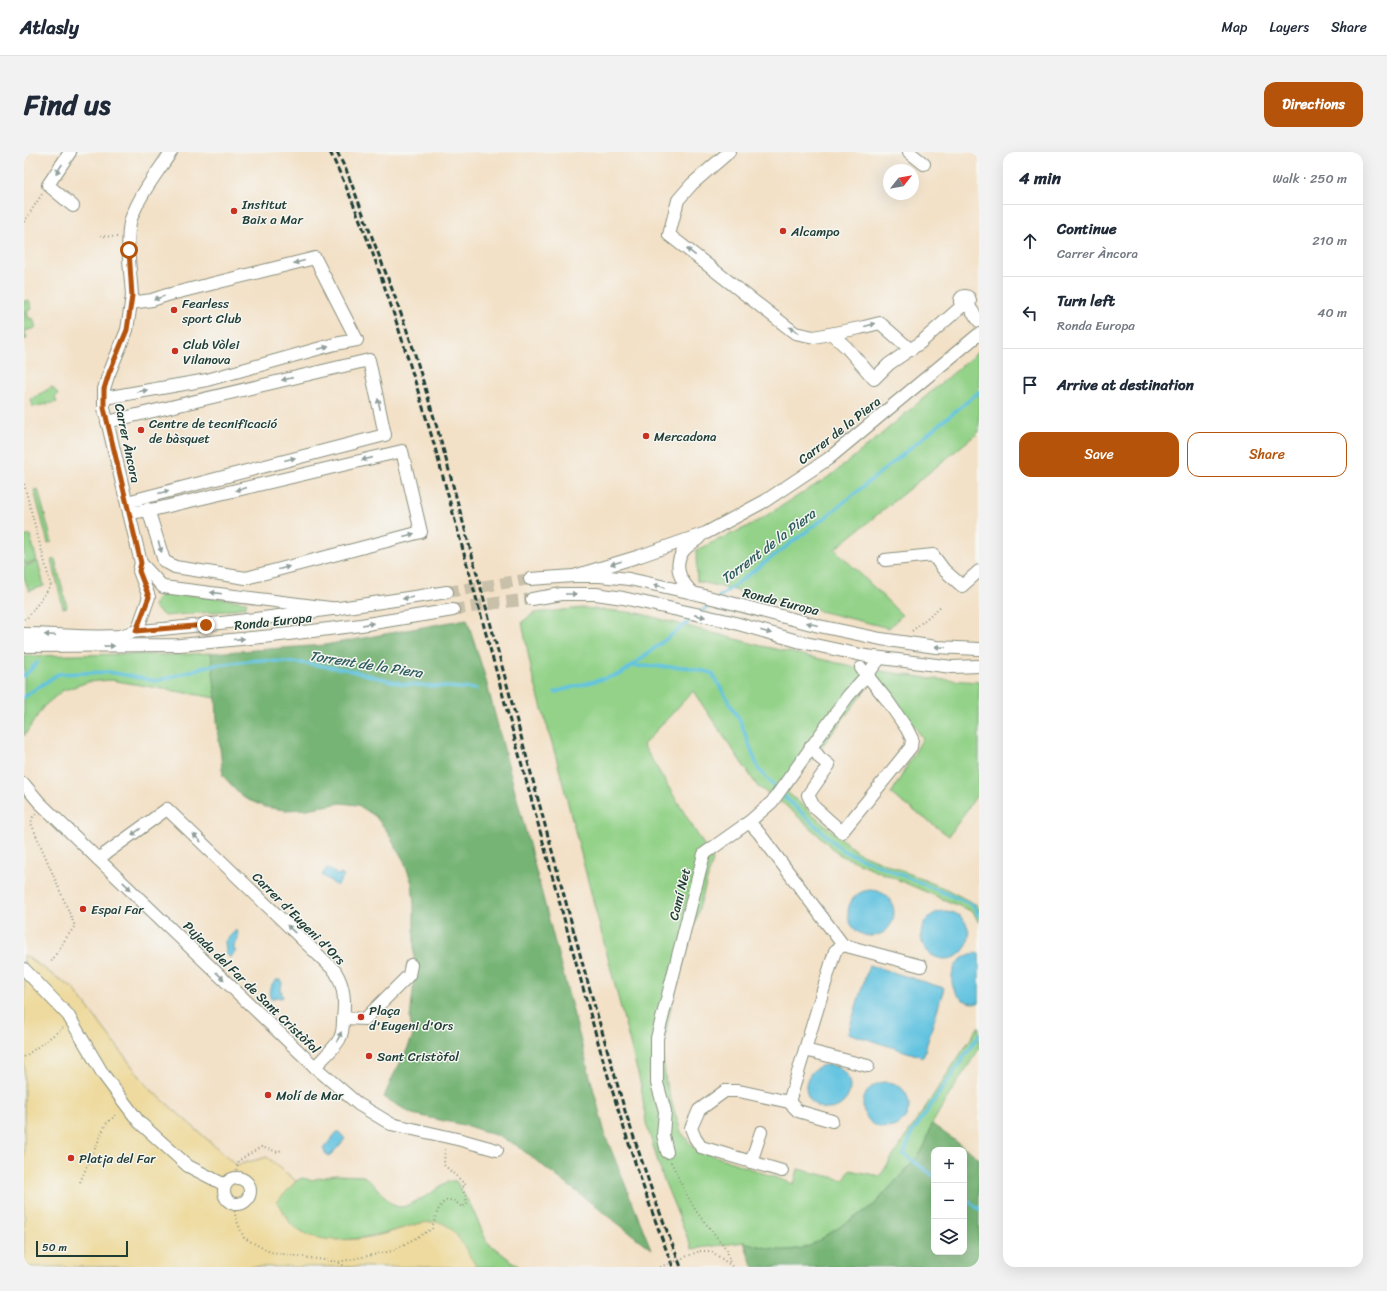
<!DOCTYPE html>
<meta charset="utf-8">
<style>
body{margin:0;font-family:Sriracha,sans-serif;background:#f2f2f3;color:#1f2937}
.controls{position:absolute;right:12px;bottom:12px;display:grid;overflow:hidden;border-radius:8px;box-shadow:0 4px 16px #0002}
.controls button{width:36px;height:36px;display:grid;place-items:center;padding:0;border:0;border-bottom:1px solid #e0e1e3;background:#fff;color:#1f2937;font:20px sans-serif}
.compass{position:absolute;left:859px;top:12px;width:36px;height:36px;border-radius:50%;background:#fff;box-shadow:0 4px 16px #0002;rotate:59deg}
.scale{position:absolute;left:12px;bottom:10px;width:92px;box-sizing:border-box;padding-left:4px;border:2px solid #1f3d34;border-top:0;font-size:11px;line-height:14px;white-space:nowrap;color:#1f3d34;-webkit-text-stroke:3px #f6f6f2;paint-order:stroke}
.stop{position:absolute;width:12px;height:12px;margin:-9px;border:3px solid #b45309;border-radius:50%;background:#fff}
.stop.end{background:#b45309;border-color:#fff;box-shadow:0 1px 4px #0008}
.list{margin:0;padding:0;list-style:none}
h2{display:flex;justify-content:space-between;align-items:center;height:52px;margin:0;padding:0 16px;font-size:17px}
h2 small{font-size:13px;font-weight:400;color:#747a83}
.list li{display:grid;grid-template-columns:26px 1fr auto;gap:12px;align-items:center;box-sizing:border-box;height:72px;padding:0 16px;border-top:1px solid #e0e1e3}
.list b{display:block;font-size:15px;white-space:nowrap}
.list p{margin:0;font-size:13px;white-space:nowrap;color:#747a83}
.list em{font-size:13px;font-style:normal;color:#747a83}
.actions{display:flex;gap:8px;padding:12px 16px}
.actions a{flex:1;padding:9px 0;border:1px solid #b45309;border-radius:12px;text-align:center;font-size:14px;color:#b45309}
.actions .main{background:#b45309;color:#fff}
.icon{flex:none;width:22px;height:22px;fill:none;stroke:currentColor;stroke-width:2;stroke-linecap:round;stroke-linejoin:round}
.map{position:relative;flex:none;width:955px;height:1115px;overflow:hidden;border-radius:12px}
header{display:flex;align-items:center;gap:24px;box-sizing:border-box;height:56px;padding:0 20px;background:#fff;border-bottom:1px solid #e0e1e3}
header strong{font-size:19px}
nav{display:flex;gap:22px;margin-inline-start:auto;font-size:14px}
.intro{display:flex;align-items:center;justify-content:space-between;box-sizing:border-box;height:96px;padding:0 24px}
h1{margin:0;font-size:28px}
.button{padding:10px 18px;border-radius:12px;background:#b45309;color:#fff;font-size:14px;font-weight:700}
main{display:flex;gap:24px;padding:0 24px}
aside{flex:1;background:#fff;border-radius:12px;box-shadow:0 4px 16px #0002}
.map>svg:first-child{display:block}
.green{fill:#93d288;stroke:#59885e}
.forest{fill:#76b474;stroke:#4a7854;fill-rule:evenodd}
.sand{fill:#eeda9e;stroke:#868c69}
.water{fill:#62c3e0;stroke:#40808a}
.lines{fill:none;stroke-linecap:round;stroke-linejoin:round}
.stream{stroke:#62c3e0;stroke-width:3.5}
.minor-tunnel{stroke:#c9c0aa;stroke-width:12;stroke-dasharray:12 6;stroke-linecap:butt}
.minor-casing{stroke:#898f7e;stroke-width:14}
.path{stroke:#898f7e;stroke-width:2;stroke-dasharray:1 3;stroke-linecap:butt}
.minor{stroke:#fff;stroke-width:12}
.rail{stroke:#1f3d34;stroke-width:3;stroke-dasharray:6 3;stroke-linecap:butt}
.path-bridge{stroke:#898f7e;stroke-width:2;stroke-dasharray:1 3;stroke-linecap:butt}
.oneway{fill:#8f9e9a}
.route{stroke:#b45309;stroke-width:5}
.poi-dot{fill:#c8321e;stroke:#f6f6f2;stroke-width:1.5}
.labels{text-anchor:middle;stroke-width:3;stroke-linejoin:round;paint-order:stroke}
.poi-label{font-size:13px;fill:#1f3d34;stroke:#f6f6f2;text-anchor:start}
.street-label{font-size:13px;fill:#1f3d34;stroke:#f6f6f2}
.water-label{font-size:14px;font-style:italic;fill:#305e5f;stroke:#f6f6f2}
</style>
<header>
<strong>Atlasly</strong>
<nav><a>Map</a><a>Layers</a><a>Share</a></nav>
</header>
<div class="intro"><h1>Find us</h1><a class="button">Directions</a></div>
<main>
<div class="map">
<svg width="955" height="1115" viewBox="0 0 955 1115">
<rect width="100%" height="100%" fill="#f6f6f2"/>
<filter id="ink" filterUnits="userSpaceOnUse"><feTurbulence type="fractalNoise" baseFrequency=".025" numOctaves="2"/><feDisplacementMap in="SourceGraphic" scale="8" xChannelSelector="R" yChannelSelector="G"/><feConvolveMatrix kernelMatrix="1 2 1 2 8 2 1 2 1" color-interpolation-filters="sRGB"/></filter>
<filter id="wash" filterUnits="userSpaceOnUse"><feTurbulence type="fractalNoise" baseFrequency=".012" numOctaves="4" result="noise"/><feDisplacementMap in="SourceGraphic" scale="16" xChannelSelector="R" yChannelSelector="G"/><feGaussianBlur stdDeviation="0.9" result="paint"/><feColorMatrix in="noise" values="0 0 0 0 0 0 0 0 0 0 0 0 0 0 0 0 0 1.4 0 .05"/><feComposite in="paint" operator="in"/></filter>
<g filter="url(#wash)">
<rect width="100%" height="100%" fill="#f3e1c7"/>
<!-- green -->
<g class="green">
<polygon points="5,148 8,157 3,159 5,167 9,166 12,176 1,179 3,187 0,187 0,149"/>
<polygon points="955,199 955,280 811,397 878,463 865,476 673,429 672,398 727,373 809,322 854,285"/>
<polygon points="28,235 34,242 31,246 33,250 9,255 7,247"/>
<polygon points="14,337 28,390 24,391 10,338"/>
<polygon points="6,383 13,409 0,412 0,385"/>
<polygon points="31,407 43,455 39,456 28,408"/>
<polygon points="14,410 20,434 5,439 0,425 0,414"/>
<polygon points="142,439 223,450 221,455 201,459 140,464 130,455 132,448"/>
<polygon points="559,456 614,461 738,494 832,515 909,527 955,530 955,640 925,684 867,642 899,586 852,524 763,640 833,700 922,737 953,753 955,757 955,771 949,760 816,703 759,651 734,635 669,539 619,593 689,708 648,850 638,899 642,932 657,980 671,997 770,1032 774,1017 820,1028 825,1018 856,1024 955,874 955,897 920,951 908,972 901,993 895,1003 850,1053 786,1094 775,1097 752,1099 720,1090 668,1097 639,1026 622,971 617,934 532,605 508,522 498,470 510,461"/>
<polygon points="187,501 192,546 87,528 64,530 38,539 19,555 0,584 0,504 103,502 146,503"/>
<path d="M 311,1023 L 340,1024 C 346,1030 352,1035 358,1041 C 370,1057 376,1059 394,1048 C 399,1046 405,1043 410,1039 C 417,1034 422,1028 432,1029 L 447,1054 L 463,1090 L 495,1115 L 453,1115 L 445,1104 L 410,1070 C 368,1075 308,1105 270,1075 C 262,1069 260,1057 252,1050 L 272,1029 L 278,1026 L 287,1028 Z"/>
</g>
<!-- forest -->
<g class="forest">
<polygon points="443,467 460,521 582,985 627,1097 492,993 474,984 444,974 388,962 360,945 369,924 381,902 389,884 386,867 390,830 390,752 388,731 380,709 363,679 351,664 334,653 317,651 283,657 261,658 241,655 220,646 199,624 193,568 192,546 187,501 301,493"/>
<path d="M 908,972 L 955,1006 L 955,1115 L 730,1115 L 727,1110 L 720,1090 C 746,1097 758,1102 786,1094 L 850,1053 L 895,1003 L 901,993 ZM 910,998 L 940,998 L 940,1100 L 910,1100 Z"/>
</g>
<!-- sand -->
<path class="sand" d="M 0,803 L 50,837 L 123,934 L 210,1011 L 213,1013 L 243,1005 L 272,1029 L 253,1050 C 260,1057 262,1069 270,1075 C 294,1095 342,1088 370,1079 C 383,1075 407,1066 420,1072 C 433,1078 444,1103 453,1115 L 0,1115 Z"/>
<!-- water -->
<g class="water">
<polygon points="303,716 314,723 317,722 320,724 313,734 298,723"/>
<circle cx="847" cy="761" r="23"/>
<circle cx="921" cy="783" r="24"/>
<polygon points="212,778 214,781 214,788 210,793 210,797 212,799 206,806 202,801 201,789"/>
<path d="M 950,801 L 955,802 L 955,851 C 924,854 916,810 950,801 Z"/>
<polygon points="845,813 920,836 899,905 824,881"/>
<path d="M 252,828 L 256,828 L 258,830 L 257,838 L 259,845 L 257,846 L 253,845 L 247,847 C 243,841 246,833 252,828 Z"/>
<circle cx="804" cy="935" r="22"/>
<circle cx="862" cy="953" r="23"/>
<polygon points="313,980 315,980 321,987 306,1004 302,1002 299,997"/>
</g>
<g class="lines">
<!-- stream -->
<g class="stream">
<polyline points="695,445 803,364 955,240"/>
<polyline points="677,460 690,449"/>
<polyline points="608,514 661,515 688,521 716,569 735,618 763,647 818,698 949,753 955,764"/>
<polyline points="0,524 14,510"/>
<polyline points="531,540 597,522 672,464"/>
<polyline points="0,545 34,522 85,520 133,529 184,514 233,508 278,511 320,517 379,532 452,537"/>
<polyline points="910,1024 880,1002 888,981 955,883"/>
<polyline points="940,1046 955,1057"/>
</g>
</g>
</g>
<g filter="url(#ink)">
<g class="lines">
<!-- minor-tunnel -->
<g class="minor-tunnel">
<polyline points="423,440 506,427"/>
<polyline points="429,458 472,451 508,447"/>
</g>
<defs>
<g id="minor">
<polyline points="46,0 24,33 49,54"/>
<path d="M 147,0 C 133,21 116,42 107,67 C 101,86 107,123 108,144 L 103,178 L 84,224 L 80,237 L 80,256 L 117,411 L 139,435 L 314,457"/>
<polyline points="705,0 668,32 654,48 645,83 771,181 790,185 836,176 856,171 887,198"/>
<polyline points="885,0 900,12"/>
<circle cx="941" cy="149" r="5"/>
<polyline points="944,153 955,169"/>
<polyline points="808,182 823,196 850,227 865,212 896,191 938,154"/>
<polyline points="80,246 183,228 311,192 333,188 291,106 143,143 128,148 107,151"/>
<polyline points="83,270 345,208 361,283 103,350"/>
<polyline points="105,361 132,357 378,299 397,380 222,426 151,415 140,409 124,357"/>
<polyline points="861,408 909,403 920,418 938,434 955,419"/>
<polyline points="550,424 616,404 682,381 741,349 804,307 955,182"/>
<polyline points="506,427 550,424 576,424 605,427 669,441 795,474 857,487 912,495 955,497"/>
<path d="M 669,441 C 658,431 649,416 658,401 C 661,395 670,390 675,386"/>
<polyline points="508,447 538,442 572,442 599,446 704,469 777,490 842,504 928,515 955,514"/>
<polyline points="113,479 125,445 115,419 117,411"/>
<path d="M 0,482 C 31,482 62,486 94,484 C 102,483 109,479 117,479 C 220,470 321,456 423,440"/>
<polyline points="0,494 156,493 248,484 337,473 429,458"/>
<polyline points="787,594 796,606 805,613 784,643 790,655 818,680 887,595 888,587 883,577 863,548 837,516"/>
<polyline points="0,632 15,650 74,707 291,915 334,952 367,972 437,988 473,998"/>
<polyline points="725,670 735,681 819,793 897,814"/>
<path d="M 74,707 L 143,657 L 311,819 C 321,835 321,850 319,868 C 319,874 319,880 316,886 C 312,895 298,907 291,915"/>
<polyline points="0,817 44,863 79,922 115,970 164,1014 201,1033"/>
<polyline points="320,866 341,867 385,823 387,813"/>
<polyline points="781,898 844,914"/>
<polyline points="765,950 774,959 808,969"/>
<polyline points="643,1000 639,983 641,959 633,931 633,886 680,702 725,670 748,650 824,544 843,523 856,506"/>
<polyline points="727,1010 737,980"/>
<polyline points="758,1019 677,995 671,986 667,976 675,958 701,939 715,939 765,950 811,799 819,793"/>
<circle cx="213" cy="1039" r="13"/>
</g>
</defs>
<!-- minor casing -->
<use href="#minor" class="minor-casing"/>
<!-- path -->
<g class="path">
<polyline points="0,70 18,42"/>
<polyline points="76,84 93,85"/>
<polyline points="0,332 27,434 3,466 0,467"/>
<polyline points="888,479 917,454"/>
<polyline points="12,662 9,665 7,671 51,774 42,786 27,810"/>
<polyline points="0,905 39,876"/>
<polyline points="647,1010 661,1040 672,1059 703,1098 706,1112"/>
<polyline points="211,1026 214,1009 237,995 254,1000 257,998"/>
<polyline points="56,1030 82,972 94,961"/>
<path d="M 209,1051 L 212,1067 L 220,1086 L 246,1100 L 314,1110 L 368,1099 L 408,1077 C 411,1068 415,1043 430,1049 C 432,1050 435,1053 438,1055 L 443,1052 L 442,1044 L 437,1036 L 442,1033 L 420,1013 L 421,997"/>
<polyline points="676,1099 687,1099 709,1115"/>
<polyline points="315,1111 322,1115"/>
</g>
<!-- minor -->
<use href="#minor" class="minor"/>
<!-- rail -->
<g class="rail">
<path d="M 306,0 C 351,93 380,193 410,292 L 570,876 C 593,957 618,1037 649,1115"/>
<polyline points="313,0 323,20 371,145 389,196 417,289 560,817 601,959 631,1048 657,1115"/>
</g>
<!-- path-bridge -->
<polyline class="path-bridge" points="636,1115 676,1099"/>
</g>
<!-- one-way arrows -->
<defs><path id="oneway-solid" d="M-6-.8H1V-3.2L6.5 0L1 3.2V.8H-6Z"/></defs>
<g class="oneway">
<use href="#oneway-solid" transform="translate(35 17) rotate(124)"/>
<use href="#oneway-solid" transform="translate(667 100) rotate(-142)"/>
<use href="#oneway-solid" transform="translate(275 110) rotate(166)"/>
<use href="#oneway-solid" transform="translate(135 146) rotate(160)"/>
<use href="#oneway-solid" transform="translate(846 173) rotate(-15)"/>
<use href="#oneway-solid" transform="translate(770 178) rotate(-151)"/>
<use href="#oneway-solid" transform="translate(299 196) rotate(-15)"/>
<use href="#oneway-solid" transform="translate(263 227) rotate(167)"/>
<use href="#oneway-solid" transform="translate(118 239) rotate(-10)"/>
<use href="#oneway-solid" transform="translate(355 252) rotate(-102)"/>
<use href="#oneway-solid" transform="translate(266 307) rotate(-14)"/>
<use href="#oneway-solid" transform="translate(343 307) rotate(167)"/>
<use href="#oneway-solid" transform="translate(217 337) rotate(167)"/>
<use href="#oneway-solid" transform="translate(140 340) rotate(-15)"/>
<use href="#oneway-solid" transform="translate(385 383) rotate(-15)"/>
<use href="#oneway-solid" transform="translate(136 395) rotate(73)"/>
<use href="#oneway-solid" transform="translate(592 411) rotate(164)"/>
<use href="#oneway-solid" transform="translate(260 416) rotate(-15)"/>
<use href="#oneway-solid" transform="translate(635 434) rotate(-168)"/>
<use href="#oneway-solid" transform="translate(192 441) rotate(-173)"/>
<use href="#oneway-solid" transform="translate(547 442)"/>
<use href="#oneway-solid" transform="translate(384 446) rotate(171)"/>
<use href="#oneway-solid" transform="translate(676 464) rotate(11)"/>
<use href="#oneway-solid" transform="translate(344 472) rotate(-9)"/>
<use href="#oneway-solid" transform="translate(788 472) rotate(-165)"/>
<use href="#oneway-solid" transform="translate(742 480) rotate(16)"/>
<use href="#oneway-solid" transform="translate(26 483) rotate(-178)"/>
<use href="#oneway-solid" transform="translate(215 487) rotate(-5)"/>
<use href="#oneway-solid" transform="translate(85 494) rotate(-1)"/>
<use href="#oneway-solid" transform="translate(916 495) rotate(-176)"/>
<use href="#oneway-solid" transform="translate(112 680) rotate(144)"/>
<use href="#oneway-solid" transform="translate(173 686) rotate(-136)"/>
<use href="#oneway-solid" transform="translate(103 734) rotate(44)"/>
<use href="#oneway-solid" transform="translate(267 777) rotate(-136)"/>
<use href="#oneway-solid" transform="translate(196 824) rotate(44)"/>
<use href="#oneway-solid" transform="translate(315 885) rotate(-65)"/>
</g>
</g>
<g class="lines" filter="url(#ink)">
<!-- route -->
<polyline class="route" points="105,98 108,144 103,178 85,221 80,237 80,256 117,411 115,419 125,445 112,479 182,473"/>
</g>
<!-- markers -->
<g class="poi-dot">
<circle cx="210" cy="59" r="4"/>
<circle cx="759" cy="79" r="4"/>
<circle cx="150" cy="158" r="4"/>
<circle cx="151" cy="199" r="4"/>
<circle cx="117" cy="278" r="4"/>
<circle cx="622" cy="284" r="4"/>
<circle cx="59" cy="757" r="4"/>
<circle cx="337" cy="865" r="4"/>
<circle cx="345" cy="904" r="4"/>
<circle cx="244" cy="943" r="4"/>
<circle cx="47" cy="1006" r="4"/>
</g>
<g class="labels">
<!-- poi labels -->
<g class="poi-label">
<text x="218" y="57">Institut<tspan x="218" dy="15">Baix a Mar</tspan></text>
<text x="767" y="84">Alcampo</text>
<text x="158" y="156">Fearless<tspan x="158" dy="15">sport Club</tspan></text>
<text x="159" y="197">Club Vòlei<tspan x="159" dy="15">Vilanova</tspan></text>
<text x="125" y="276">Centre de tecnificació<tspan x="125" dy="15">de bàsquet</tspan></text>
<text x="630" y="289">Mercadona</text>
<text x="67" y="762">Espai Far</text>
<text x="345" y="863">Plaça<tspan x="345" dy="15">d'Eugeni d'Ors</tspan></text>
<text x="353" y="909">Sant Cristòfol</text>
<text x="252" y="948">Molí de Mar</text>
<text x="55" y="1011">Platja del Far</text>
</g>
<!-- street labels -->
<g class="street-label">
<text transform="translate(815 278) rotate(-38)" y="5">Carrer de la Piera</text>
<text transform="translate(104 291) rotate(78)" y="5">Carrer Àncora</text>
<text transform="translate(757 449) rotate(14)" y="5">Ronda Europa</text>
<text transform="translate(249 469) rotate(-6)" y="5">Ronda Europa</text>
<text transform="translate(655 742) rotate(-76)" y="5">Camí Net</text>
<text transform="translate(275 766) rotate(45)" y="5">Carrer d'Eugeni d'Ors</text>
<text transform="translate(228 835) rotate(44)" y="5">Pujada del Far de Sant Cristòfol</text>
</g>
<!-- water labels -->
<g class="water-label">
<text transform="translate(744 394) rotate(-37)" y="5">Torrent de la Piera</text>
<text transform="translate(342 512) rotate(9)" y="5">Torrent de la Piera</text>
</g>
</g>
</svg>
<div class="controls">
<button>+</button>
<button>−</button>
<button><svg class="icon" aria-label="layers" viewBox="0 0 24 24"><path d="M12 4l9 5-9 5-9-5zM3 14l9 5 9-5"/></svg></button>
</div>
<svg class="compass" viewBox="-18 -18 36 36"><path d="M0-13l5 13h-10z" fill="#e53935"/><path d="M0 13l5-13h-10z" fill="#747a83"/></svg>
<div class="scale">50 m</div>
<div class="stop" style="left:105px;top:98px"></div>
<div class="stop end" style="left:182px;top:473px"></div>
</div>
<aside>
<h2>4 min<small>Walk · 250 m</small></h2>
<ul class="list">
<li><svg class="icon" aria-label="ahead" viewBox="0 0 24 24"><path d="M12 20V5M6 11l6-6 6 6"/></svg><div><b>Continue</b><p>Carrer Àncora</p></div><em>210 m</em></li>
<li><svg class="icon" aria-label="left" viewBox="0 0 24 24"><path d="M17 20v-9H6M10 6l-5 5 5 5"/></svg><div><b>Turn left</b><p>Ronda Europa</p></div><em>40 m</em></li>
<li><svg class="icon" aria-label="arrive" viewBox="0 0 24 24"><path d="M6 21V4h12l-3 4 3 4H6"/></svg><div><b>Arrive at destination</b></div></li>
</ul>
<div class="actions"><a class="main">Save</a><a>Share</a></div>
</aside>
</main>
